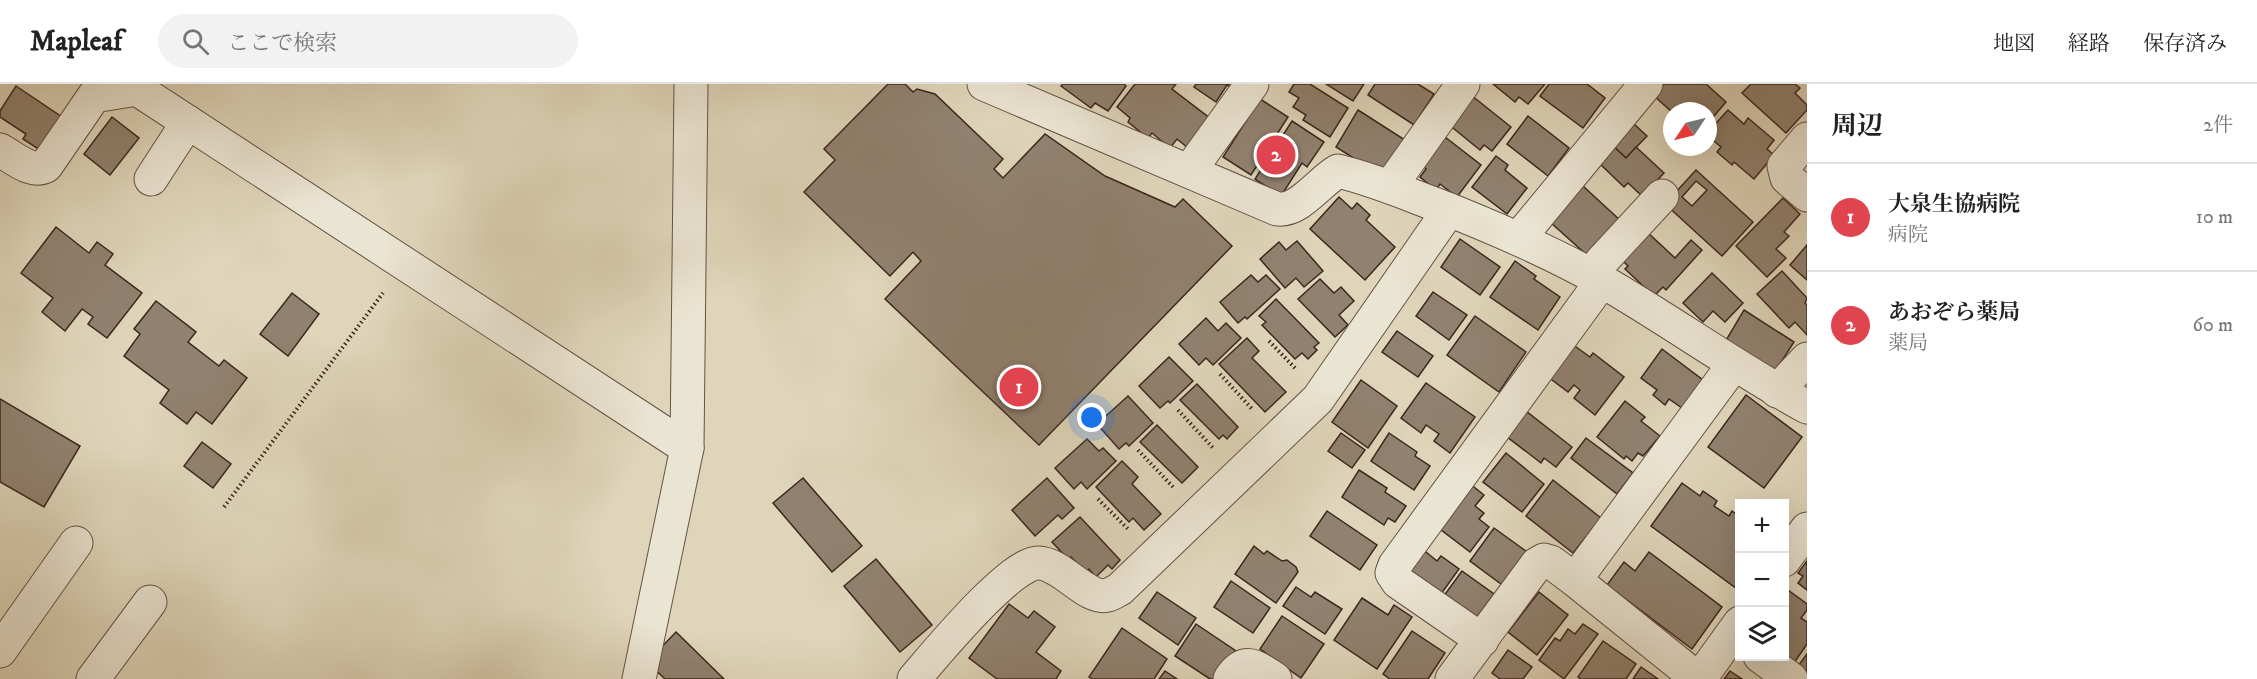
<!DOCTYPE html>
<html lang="ja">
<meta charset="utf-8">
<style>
body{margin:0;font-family:"IM FELL DW Pica","Noto Serif JP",serif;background:#f2f2f2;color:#222}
.controls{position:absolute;right:18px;bottom:18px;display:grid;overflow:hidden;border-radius:0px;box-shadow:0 6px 24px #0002}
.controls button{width:54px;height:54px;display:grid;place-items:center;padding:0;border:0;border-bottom:2px solid #e0e0e0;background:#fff;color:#222;font:30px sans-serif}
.compass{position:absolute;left:1663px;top:18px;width:54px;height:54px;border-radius:50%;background:#fff;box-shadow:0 6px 24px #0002;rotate:235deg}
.you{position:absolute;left:1092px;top:334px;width:21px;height:21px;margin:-15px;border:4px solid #fff;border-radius:50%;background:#1a73e8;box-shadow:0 0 0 9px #1a73e833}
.badge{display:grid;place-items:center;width:39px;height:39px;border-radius:50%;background:#7c3aed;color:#fff;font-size:20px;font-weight:700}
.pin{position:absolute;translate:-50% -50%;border:3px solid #fff;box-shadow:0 2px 6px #0006}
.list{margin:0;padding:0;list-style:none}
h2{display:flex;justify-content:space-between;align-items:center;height:78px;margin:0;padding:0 24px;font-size:26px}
h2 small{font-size:20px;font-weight:400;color:#767676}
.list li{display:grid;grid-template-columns:39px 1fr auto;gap:18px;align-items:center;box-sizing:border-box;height:108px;padding:0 24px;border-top:2px solid #e0e0e0}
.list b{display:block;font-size:22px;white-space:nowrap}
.list p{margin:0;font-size:20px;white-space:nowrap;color:#767676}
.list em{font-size:20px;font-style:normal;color:#767676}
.icon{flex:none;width:33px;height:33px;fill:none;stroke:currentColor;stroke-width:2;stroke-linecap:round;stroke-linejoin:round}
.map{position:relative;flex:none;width:1807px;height:595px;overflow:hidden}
header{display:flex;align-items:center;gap:36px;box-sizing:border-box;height:84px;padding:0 30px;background:#fff;border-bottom:2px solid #e0e0e0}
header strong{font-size:28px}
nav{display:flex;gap:33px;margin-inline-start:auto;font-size:21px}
.search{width:420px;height:54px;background:#f2f2f2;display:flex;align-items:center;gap:15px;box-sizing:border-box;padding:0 21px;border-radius:33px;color:#767676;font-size:22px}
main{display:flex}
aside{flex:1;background:#fff}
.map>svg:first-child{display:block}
.building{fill:#91816f;stroke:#3c271e;stroke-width:1.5;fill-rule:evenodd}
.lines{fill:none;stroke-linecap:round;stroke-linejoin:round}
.minor-casing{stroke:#655245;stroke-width:35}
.path{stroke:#3c271e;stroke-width:4;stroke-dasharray:1.5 3;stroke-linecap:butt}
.minor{stroke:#eae4d2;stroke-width:33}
</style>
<header>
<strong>Mapleaf</strong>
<div class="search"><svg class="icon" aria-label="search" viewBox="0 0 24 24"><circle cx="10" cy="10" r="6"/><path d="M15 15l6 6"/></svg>ここで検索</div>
<nav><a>地図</a><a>経路</a><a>保存済み</a></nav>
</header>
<main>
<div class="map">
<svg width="1807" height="595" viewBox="0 0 1807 595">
<rect width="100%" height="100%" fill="#dfd5ba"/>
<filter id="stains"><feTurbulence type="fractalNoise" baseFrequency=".00333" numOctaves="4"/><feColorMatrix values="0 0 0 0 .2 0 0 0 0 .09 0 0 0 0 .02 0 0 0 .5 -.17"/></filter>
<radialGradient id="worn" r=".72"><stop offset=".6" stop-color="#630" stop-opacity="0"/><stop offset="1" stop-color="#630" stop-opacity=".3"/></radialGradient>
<!-- building -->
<g class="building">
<polygon points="888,0 905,0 913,8 917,5 935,10 1003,75 994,85 1003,94 1045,50 1105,92 1175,123 1183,115 1232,162 1039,361 885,215 921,177 913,168 890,192 804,108 835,76 824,65"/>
<polygon points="1063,0 1124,0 1126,2 1108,27 1095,19 1091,24 1061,2"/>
<polygon points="1135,0 1176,0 1172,5 1211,35 1188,64 1177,55 1170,64 1152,49 1148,54 1128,38 1130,34 1117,23"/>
<polygon points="1196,0 1236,0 1233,5 1227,1 1216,18 1194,3"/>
<polygon points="1294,0 1310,0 1348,24 1330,53 1303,36 1306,31 1293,23 1299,14 1289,8"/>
<polygon points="1326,0 1364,0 1353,17"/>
<polygon points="1375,0 1418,0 1434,10 1414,41 1368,11"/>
<polygon points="1493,0 1545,0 1528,20 1519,13 1515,18"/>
<polygon points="1549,0 1587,0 1605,14 1583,44 1540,12"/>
<polygon points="1664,0 1706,0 1726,18 1708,39 1708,27 1672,28 1654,12"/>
<polygon points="1751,0 1795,0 1800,4 1795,9 1807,21 1807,26 1786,49 1742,9"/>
<polygon points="16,2 65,35 43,68 23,55 26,50 0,33 0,27"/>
<polygon points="1471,11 1511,43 1492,67 1484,61 1480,66 1448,40"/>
<polygon points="1260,15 1288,33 1251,91 1223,73"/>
<polygon points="1358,26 1405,56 1382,92 1336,63"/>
<polygon points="1728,26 1744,40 1748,34 1774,56 1767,65 1774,71 1754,95 1734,78 1732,81 1717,68 1721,63 1708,52 1708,48"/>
<polygon points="1528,32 1569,64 1548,92 1507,60"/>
<polygon points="112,33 139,54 110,91 84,70"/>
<polygon points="1292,37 1324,58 1307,83 1302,79 1281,112 1255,95"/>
<polygon points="1634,40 1647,52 1626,74 1613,62"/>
<polygon points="1445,53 1481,81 1457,113 1440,100 1436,106 1420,93 1426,85 1423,82"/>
<polygon points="1613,62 1626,74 1636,63 1664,89 1642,112 1628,99 1624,103 1598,78"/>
<polygon points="1496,72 1508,81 1505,86 1527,104 1507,130 1472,103"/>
<path d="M 1696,86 L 1753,138 L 1722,172 L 1665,120 ZM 1696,97 L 1707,106 L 1692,122 L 1682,113 Z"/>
<polygon points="1583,102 1622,138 1589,173 1550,138"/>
<polygon points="1339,113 1352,125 1357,119 1370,131 1366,136 1395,163 1365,196 1310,145"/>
<polygon points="1783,114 1800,130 1784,148 1789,152 1776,165 1786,174 1767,193 1736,162"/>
<polygon points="56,143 89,169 97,158 113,170 105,181 142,209 107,254 88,240 93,233 82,225 65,247 42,228 53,214 21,189"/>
<polygon points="1646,147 1675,174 1691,156 1702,166 1666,206 1663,203 1654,212 1625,185 1628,182 1621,175"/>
<polygon points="1460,155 1500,183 1480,211 1441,183"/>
<polygon points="1297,157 1323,187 1304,203 1296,194 1285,204 1260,175 1279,158 1286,166"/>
<polygon points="1807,161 1807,196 1790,181"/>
<polygon points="1515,177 1536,192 1534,195 1560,213 1538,246 1490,213"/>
<polygon points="1782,187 1807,214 1805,219 1807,221 1807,251 1795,238 1789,244 1757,210"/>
<polygon points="1712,189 1743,219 1725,238 1713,227 1703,238 1683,219"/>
<polygon points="1251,191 1258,198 1266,191 1280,205 1247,235 1245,233 1238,239 1220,218"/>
<polygon points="1320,195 1334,209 1341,203 1354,217 1339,231 1348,241 1335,253 1298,215"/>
<polygon points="1433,208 1467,231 1449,256 1416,232"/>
<polygon points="292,209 319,230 288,272 260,250"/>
<polygon points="1276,215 1319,259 1314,263 1317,266 1308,275 1302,269 1295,275 1262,241 1266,238 1259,232"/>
<polygon points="156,217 196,248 188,258 219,282 224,276 247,294 212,340 196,328 187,340 160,319 169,306 124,272 140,250 134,245"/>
<polygon points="1744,226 1794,258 1774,289 1725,258"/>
<polygon points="1475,232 1526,268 1499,308 1447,271"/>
<polygon points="1206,234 1218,247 1226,239 1241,254 1213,281 1206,274 1199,281 1179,260"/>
<polygon points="1397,247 1433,272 1418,293 1382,268"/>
<polygon points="1247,254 1259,267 1252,274 1286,308 1265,328 1219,280"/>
<polygon points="1572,260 1590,273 1593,269 1624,293 1595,331 1574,314 1580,306 1574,301 1568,308 1547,292"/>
<polygon points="1662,265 1703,296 1682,324 1669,315 1665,321 1653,311 1657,306 1641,294"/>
<polygon points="1169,273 1193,297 1170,319 1168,317 1160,324 1139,302"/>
<polygon points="1361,296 1397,322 1368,364 1332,338"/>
<polygon points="1426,299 1475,333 1450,369 1434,357 1439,350 1426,341 1421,349 1401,334"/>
<polygon points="1197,300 1238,343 1227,355 1223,351 1219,355 1180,316"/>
<polygon points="1746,311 1802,353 1764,404 1708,363"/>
<polygon points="1128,312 1153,339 1129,362 1126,359 1119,365 1097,340"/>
<polygon points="0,315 80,362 44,423 0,398"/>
<polygon points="1625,317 1645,333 1641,337 1660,352 1643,372 1638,369 1632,377 1626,372 1624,375 1597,353"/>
<polygon points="1522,324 1572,363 1556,383 1544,374 1541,379 1502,349"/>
<polygon points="1157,341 1198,383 1182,399 1140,358"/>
<polygon points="1341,349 1365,366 1352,384 1328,367"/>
<polygon points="1389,349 1417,368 1415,372 1430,382 1414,406 1371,377"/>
<polygon points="1586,354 1633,389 1617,410 1571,374"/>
<polygon points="1087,355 1099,367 1103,364 1116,377 1087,405 1081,398 1074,405 1055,384"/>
<polygon points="202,358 231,380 213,404 184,382"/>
<polygon points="1506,369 1544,400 1522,428 1483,398"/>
<polygon points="1122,377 1138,393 1132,400 1161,430 1144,446 1133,434 1129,438 1096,403"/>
<polygon points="1359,386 1387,404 1385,408 1406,422 1395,438 1388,434 1384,441 1342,413"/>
<polygon points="803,394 862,462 832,488 773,419"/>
<polygon points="1047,394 1074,424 1062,435 1058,431 1035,452 1012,426"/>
<polygon points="1553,396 1601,434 1573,469 1526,432"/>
<polygon points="1469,399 1484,411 1475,422 1484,429 1479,435 1489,443 1470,468 1436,442"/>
<polygon points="1682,399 1700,412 1703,407 1717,417 1714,422 1729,432 1732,427 1740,433 1740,507 1651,442"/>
<polygon points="1327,427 1377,461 1360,486 1310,452"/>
<polygon points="1080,433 1120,476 1112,485 1108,481 1096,493 1089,485 1086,488 1071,473 1068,475 1052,458"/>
<polygon points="1494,444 1530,470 1505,503 1470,477"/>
<polygon points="1254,462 1264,470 1267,467 1282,477 1287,476 1296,483 1298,488 1276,519 1235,490"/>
<polygon points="1421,464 1437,477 1441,472 1459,485 1441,510 1406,484"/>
<polygon points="1649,468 1722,523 1692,565 1607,501 1624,478 1635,487"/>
<polygon points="876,475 932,541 900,568 844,502"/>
<polygon points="1807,477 1807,506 1798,499 1803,492 1798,489"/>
<polygon points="1462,487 1494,510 1475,536 1443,513"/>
<polygon points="1231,497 1270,524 1253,549 1214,523"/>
<polygon points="1296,503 1311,513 1315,508 1342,525 1325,550 1283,522"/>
<polygon points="1788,506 1807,520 1807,526 1801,534 1807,538 1807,560 1794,579 1784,572 1784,511"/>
<polygon points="1157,508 1196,534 1178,561 1139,534"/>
<polygon points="1539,508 1568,531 1537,571 1508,548"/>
<polygon points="1362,514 1388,531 1394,521 1412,533 1377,585 1334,556"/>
<polygon points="1009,520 1028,534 1034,527 1055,543 1036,568 1061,587 1056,595 997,595 969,574"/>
<polygon points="1282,532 1324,560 1301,594 1260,565"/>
<polygon points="1196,540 1236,567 1218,595 1210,595 1175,572"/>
<polygon points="1583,540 1598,550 1564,595 1539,576 1555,554 1560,557 1568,545 1575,550"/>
<polygon points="1122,544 1167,575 1154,595 1092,595 1089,593"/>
<polygon points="1412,547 1445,569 1428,595 1390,595 1383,590"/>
<polygon points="676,548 724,595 665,595 647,578"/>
<polygon points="1603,557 1636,580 1626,595 1581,595 1578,593"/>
<polygon points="1508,566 1532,583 1523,595 1500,595 1492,589"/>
<polygon points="1807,570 1807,589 1798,582"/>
<polygon points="1641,583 1658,595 1633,595"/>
<polygon points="1165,587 1177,595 1159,595"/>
<polygon points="1730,587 1742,595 1724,595"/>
</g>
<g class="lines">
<defs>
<g id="minor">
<path d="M 984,0 L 1277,125 C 1299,128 1319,98 1338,87 C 1372,95 1405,109 1437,121 C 1493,143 1549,167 1602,197 C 1671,237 1736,284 1807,323"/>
<polyline points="1807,55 1784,82 1787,94 1807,111"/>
<path d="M 0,66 C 13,73 31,90 46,82 L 94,12 L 137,5 L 687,364"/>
<polyline points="1190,86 1252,0"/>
<polyline points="151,95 188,38"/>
<polyline points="1390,103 1463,0"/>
<polyline points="1519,154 1646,0"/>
<polyline points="1594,193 1601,178 1662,112"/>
<polyline points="1777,307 1807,275"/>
<polyline points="1784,476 1807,445"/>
<polyline points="1482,556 1398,498 1392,489 1395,481 1602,197"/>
<polyline points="0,567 76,459"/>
<polyline points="1760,572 1791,595"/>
<polyline points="1698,591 1688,587 1575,496 1734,280"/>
<polyline points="1698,591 1706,586 1740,539"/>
<polyline points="93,595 150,518"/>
<polyline points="639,595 687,364 691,0"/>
<path d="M 914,595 C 934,572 1010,479 1038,479 C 1062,479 1087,517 1108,511 C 1112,510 1116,507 1120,505 L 1318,315 L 1449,126"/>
<path d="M 1230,595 C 1245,572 1256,583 1275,595"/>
<polyline points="1452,595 1537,480 1544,476 1551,478 1575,496"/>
</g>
</defs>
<!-- minor casing -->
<use href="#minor" class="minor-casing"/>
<!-- path -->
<g class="path">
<polyline points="1269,257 1295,284"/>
<polyline points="1220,290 1253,326"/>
<polyline points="1178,326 1214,365"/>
<polyline points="1138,366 1173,403"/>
<polyline points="1098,415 1129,446"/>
<polyline points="224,423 383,209"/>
</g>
<!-- minor -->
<use href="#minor" class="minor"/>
</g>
<rect width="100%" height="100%" filter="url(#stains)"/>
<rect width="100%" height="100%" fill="url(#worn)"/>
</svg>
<div class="controls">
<button>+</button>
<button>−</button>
<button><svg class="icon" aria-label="layers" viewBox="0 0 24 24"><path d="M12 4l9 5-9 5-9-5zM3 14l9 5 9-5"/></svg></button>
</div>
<svg class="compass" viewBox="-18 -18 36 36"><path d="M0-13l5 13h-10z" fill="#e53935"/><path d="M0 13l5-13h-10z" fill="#767676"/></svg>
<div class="you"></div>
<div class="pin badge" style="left:1019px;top:303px;background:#e0444e">1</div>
<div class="pin badge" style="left:1276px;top:71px;background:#e0444e">2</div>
</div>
<aside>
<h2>周辺<small>2件</small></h2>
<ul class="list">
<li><span class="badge" style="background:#e0444e">1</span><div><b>大泉生協病院</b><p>病院</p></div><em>10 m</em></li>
<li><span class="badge" style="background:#e0444e">2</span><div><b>あおぞら薬局</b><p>薬局</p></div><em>60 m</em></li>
</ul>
</aside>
</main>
